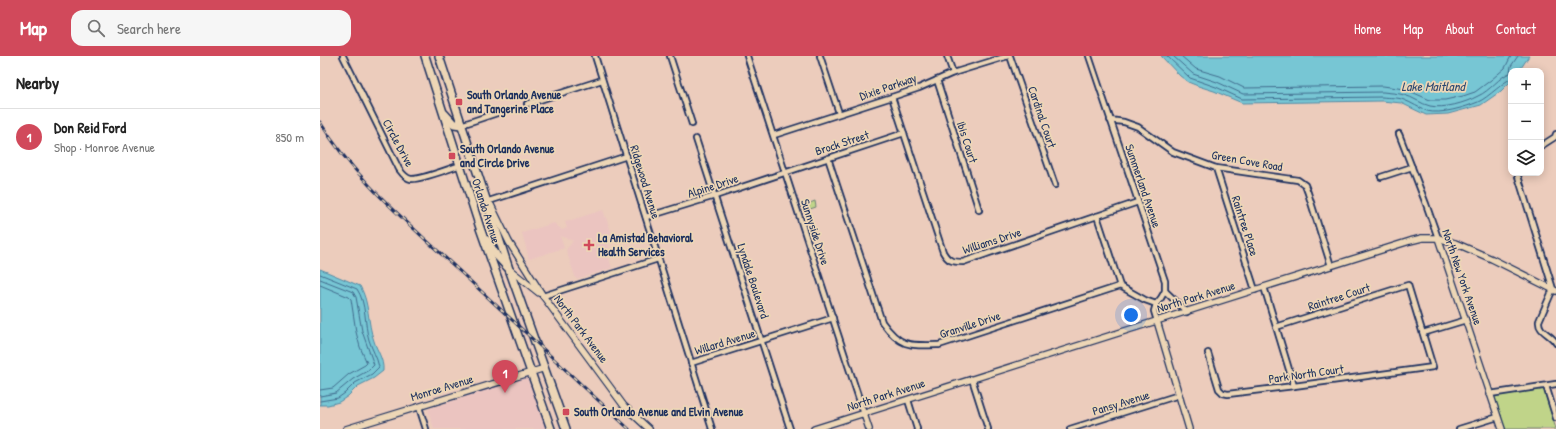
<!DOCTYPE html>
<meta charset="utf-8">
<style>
body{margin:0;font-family:"Patrick Hand",sans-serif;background:#f6f6f6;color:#222}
.controls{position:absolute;right:12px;top:12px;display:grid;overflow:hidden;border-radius:8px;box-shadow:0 2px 10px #0003}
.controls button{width:36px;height:36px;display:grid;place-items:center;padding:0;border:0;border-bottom:1px solid #e0e0e0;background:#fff;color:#222;font:20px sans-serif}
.you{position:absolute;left:811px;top:259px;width:14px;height:14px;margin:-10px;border:3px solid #fff;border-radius:50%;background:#1a73e8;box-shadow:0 0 0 6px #1a73e833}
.badge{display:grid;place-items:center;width:26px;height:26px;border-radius:50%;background:#d1495b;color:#fff;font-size:13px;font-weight:700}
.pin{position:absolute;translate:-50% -33px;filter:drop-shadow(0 1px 2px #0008)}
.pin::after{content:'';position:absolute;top:21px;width:14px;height:12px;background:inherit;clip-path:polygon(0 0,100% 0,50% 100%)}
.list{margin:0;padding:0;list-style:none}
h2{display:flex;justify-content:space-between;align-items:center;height:52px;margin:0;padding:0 16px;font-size:17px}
h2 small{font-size:13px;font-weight:400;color:#767676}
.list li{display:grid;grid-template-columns:26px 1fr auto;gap:12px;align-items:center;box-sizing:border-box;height:56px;padding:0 16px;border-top:1px solid #e0e0e0}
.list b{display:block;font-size:15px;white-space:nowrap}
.list p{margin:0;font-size:13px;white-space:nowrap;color:#767676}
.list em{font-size:13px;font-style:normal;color:#767676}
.icon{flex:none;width:22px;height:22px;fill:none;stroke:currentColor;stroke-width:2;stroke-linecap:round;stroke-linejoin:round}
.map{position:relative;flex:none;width:1236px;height:373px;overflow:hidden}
header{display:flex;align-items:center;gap:24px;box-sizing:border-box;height:56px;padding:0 20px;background:#d1495b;color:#fff}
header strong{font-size:19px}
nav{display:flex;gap:22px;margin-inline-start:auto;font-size:14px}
.search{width:280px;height:36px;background:#f6f6f6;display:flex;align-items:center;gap:10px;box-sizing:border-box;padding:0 14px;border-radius:12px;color:#767676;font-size:15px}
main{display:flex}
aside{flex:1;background:#fff}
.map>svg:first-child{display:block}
.built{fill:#ebc4c0}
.green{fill:#c0d489;stroke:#6e8274}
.water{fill:#77c6d4;stroke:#528aa5}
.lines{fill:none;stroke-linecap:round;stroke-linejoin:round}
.shore{stroke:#406b8d;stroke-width:1}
.minor-casing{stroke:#1b2f5e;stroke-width:8}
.tertiary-casing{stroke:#1b2f5e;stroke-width:8}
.primary-casing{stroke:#1b2f5e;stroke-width:10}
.minor{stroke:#edd6b6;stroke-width:4.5}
.tertiary{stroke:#edd6b6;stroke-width:5.5}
.primary{stroke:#edd6b6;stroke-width:7}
.rail-casing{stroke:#1b2f5e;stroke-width:3}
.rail{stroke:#edd6b6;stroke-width:1.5;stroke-dasharray:4.5;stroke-linecap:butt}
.poi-dot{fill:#d1495b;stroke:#edd6b6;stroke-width:1.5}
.labels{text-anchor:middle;stroke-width:3.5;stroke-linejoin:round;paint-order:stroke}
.street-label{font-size:12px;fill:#1b2f5e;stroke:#edd6b6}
.poi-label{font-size:12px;font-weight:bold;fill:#1b2f5e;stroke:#edd6b6;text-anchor:start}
.water-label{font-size:13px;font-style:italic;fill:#294670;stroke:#edd6b6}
</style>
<header>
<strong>Map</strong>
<div class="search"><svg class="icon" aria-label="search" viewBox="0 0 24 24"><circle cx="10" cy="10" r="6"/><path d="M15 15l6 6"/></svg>Search here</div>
<nav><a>Home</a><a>Map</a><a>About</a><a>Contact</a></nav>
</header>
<main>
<aside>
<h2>Nearby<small></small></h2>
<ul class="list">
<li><span class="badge">1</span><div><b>Don Reid Ford</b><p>Shop · Monroe Avenue</p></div><em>850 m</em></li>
</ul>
</aside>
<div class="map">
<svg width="1236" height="373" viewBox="0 0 1236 373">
<rect width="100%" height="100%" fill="#ecccbc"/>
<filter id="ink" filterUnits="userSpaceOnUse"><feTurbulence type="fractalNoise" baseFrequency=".025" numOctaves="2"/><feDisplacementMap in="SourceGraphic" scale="8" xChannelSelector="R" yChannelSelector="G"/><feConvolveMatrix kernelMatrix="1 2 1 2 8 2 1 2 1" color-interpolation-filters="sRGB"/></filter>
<g filter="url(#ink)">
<!-- built -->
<g class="built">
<polygon points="283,154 292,178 286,181 289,192 286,194 292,212 256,223 246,194 253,185 240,180 244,192 209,203 202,177 234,167 242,174 247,172 245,166"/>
<polygon points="207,321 226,373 114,373 108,353"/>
</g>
<!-- green -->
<g class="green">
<polygon points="495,145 496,151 487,154 485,149"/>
<polygon points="1223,331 1236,373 1184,373 1174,339"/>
</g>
<!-- water -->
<g class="water">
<polygon points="841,0 1209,0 1199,15 1191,15 1191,25 1181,35 1161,49 1128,58 1106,59 1081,47 1062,45 922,47 894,35 878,30 868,26 860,20"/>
<path d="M 0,213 L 40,230 C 50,247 47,266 54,285 C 57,295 64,303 63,315 L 54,322 L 38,330 L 28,340 L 19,346 L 8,349 L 0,349 Z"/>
</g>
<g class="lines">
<!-- shore -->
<g class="shore">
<path d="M 847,0 L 870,22 L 896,31 L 922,43 L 1062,41 C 1069,42 1078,41 1084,44 C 1092,47 1099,52 1107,55 C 1120,59 1146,51 1158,46 C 1168,42 1186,23 1191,23"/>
<path d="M 853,0 L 873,18 L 897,26 L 923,38 L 1063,36 C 1070,37 1078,37 1084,39 C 1093,41 1101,48 1110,50 C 1124,53 1145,47 1158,40 C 1170,35 1180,20 1190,17 L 1191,10 L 1198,0"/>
<polyline points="861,0 876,13 900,20 924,32 1063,30 1085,33 1110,44 1125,44 1143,40 1155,36 1171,24 1185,12 1191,0"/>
<path d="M 0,218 L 37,233 C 47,248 44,268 49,284 C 52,294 57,301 59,311 L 52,318 L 35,327 L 25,337 L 18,342 L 0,345"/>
<polyline points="0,223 33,236 36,241 42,275 54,309 49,314 33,323 16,337 0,340"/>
<polyline points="0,229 29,241 31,243 36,276 40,291 47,307 45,309 29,318 13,332 0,334"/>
</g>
<defs>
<g id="minor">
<path d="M 23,0 L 79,113 C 82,117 85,122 91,123 C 102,124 139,109 152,105"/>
<polyline points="275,0 392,373"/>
<polyline points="350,0 372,68"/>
<polyline points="427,0 544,358"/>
<polyline points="500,0 519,57"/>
<polyline points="627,0 633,17"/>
<polyline points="690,0 735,129"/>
<polyline points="769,0 845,225 845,235 841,242 836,248 834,255 837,265"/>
<polyline points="617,24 659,154"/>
<path d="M 572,41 L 623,196 C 628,205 632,206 643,206 L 818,146"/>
<polyline points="207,48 282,24"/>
<polyline points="790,64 804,66 818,71 853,96 896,112 978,124 985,129 988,137 1011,210"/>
<polyline points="141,69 180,56"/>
<polyline points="1079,78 1106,148 1118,182"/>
<polyline points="454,79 572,41 599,32 633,17 688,0"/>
<polyline points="376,83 470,373"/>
<polyline points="1221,90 1235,81 1236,78"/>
<path d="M 508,102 L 562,266 C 580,291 589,290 619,289 L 800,230"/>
<polyline points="896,112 935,234"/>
<path d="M 1197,117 L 1233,233 L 1219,265 C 1218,276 1231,278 1236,287"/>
<polyline points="1061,121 1092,111"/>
<polyline points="169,145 307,100"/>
<polyline points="777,160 800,230 825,244 836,248"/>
<polyline points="326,161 395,140 584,77"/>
<polyline points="944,231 974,330"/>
<polyline points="845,235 867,256"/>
<polyline points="223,240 338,203"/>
<polyline points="1103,277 1146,264"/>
<polyline points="888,297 899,333 903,337 908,338 974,330 1113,311 1088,229 956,271"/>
<polyline points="371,307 513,262"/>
<polyline points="652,323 668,373"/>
<polyline points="1226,330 1236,362"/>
<polyline points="1170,338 1236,328"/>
<polyline points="588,344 597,373"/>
<polyline points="99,351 106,373"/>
<polyline points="750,373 859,339"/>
<polyline points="1139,373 1178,361"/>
</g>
<g id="tertiary">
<polyline points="171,149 189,186 223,240 304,350 329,373"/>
<polyline points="1118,182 1182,373"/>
<polyline points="189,213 219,237"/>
<polyline points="837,265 869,373"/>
<polyline points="544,358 549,373"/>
<polyline points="26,373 225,312"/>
<polyline points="494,373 1055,196 1090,185 1102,182 1118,182 1135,187 1172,203 1236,235"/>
</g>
<g id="primary">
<polyline points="105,0 160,172 231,373"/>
<polyline points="119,0 189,213 246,373"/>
<polyline points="125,58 134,68 141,69"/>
<polyline points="167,184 177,200 187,211"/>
</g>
</defs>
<!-- minor casing -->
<use href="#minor" class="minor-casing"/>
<!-- tertiary casing -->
<use href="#tertiary" class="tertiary-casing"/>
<!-- primary casing -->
<use href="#primary" class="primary-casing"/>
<!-- minor -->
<use href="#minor" class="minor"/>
<!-- tertiary -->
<use href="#tertiary" class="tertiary"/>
<!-- primary -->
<use href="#primary" class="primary"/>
<defs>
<path id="rail" d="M 0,66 C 34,122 85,164 132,208 C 191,263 250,318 309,373"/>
</defs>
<!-- rail casing -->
<use href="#rail" class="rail-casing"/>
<!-- rail -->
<use href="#rail" class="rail"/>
</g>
</g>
<!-- markers -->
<g class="poi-dot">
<rect x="135" y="42" width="8" height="8" rx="2"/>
<rect x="128" y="96" width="8" height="8" rx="2"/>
<path d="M267 183h4v4h4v4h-4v4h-4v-4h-4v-4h4z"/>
<rect x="242" y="352" width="8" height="8" rx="2"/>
</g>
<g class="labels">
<!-- street labels -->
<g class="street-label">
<text transform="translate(568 31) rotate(-19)" y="4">Dixie Parkway</text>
<text transform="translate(722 61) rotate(71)" y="4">Cardinal Court</text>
<text transform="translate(647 86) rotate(72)" y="4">Ibis Court</text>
<text transform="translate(78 87) rotate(62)" y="4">Circle Drive</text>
<text transform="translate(522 87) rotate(-18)" y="4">Brock Street</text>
<text transform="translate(927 105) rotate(10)" y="4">Green Cove Road</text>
<text transform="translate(325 126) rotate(73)" y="4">Ridgewood Avenue</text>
<text transform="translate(393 130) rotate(-18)" y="4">Alpine Drive</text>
<text transform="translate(823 130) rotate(71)" y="4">Summerland Avenue</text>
<text transform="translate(166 155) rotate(72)" y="4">Orlando Avenue</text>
<text transform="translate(925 170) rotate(72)" y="4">Raintree Place</text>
<text transform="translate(495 176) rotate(72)" y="4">Sunnyside Drive</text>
<text transform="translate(672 185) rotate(-18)" y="4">Williams Drive</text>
<text transform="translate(1142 221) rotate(71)" y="4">North New York Avenue</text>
<text transform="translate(433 225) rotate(72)" y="4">Lyndale Boulevard</text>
<text transform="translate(876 241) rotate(-17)" y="4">North Park Avenue</text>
<text transform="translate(1019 241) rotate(-18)" y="4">Raintree Court</text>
<text transform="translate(650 269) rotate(-18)" y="4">Granville Drive</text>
<text transform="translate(261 273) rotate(53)" y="4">North Park Avenue</text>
<text transform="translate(405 286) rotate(-17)" y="4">Willard Avenue</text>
<text transform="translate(986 318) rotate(-8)" y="4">Park North Court</text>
<text transform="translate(122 332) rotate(-17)" y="4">Monroe Avenue</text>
<text transform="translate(566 339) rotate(-18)" y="4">North Park Avenue</text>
<text transform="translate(801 347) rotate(-17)" y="4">Pansy Avenue</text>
</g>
<!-- poi labels -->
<g class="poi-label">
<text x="147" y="43">South Orlando Avenue<tspan x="147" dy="14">and Tangerine Place</tspan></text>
<text x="140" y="97">South Orlando Avenue<tspan x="140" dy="14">and Circle Drive</tspan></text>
<text x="278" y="186">La Amistad Behavioral<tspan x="278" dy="14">Health Services</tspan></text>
<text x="254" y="360">South Orlando Avenue and Elvin Avenue</text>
</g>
<!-- water labels -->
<g class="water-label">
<text x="1113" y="35">Lake Maitland</text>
</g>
</g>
</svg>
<div class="controls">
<button>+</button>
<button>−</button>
<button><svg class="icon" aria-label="layers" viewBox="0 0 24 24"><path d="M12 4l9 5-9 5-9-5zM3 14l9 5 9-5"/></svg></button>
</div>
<div class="you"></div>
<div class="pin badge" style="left:185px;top:337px">1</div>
</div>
</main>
